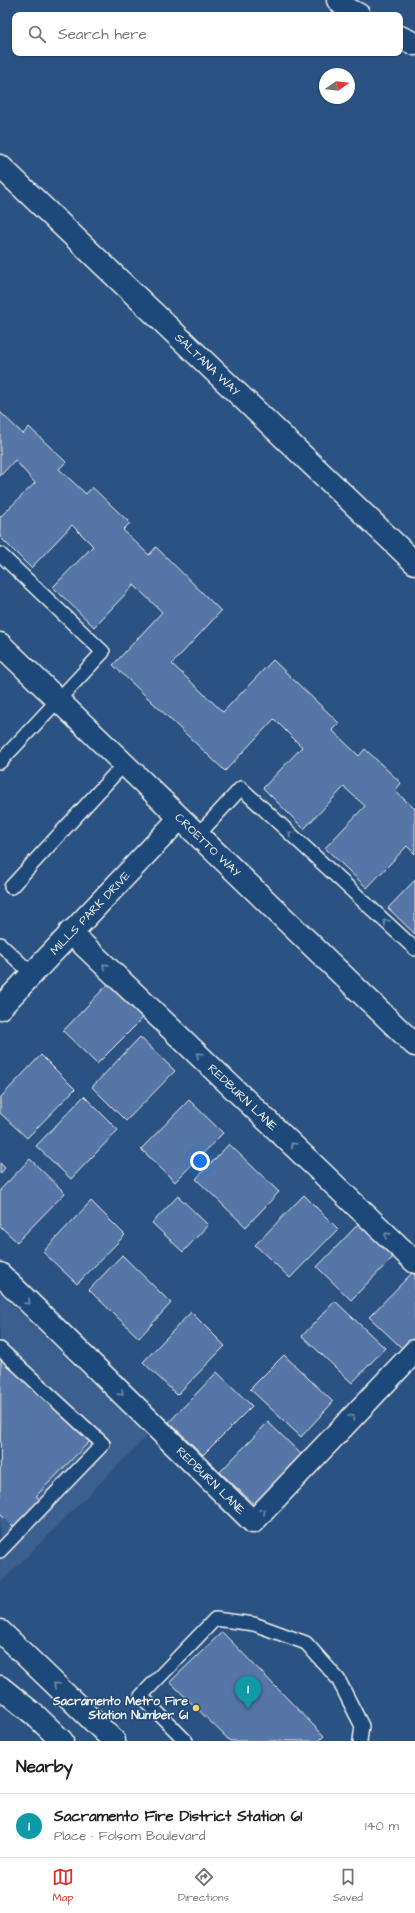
<!DOCTYPE html>
<meta charset="utf-8">
<style>
body{margin:0;font-family:"Architects Daughter",sans-serif;background:#f2f2f2;color:#222}
.compass{position:absolute;left:319px;top:68px;width:36px;height:36px;border-radius:50%;background:#fff;box-shadow:0 1px 3px #0004;rotate:76deg}
.you{position:absolute;left:200px;top:1161px;width:14px;height:14px;margin:-10px;border:3px solid #fff;border-radius:50%;background:#1a73e8;box-shadow:0 0 0 6px #1a73e833}
.badge{display:grid;place-items:center;width:26px;height:26px;border-radius:50%;background:#d93025;color:#fff;font-size:13px;font-weight:700}
.pin{position:absolute;translate:-50% -33px;filter:drop-shadow(0 1px 2px #0008)}
.pin::after{content:'';position:absolute;top:21px;width:14px;height:12px;background:inherit;clip-path:polygon(0 0,100% 0,50% 100%)}
.list{margin:0;padding:0;list-style:none}
h2{display:flex;justify-content:space-between;align-items:center;height:52px;margin:0;padding:0 16px;font-size:17px}
h2 small{font-size:13px;font-weight:400;color:#767676}
.list li{display:grid;grid-template-columns:26px 1fr auto;gap:12px;align-items:center;box-sizing:border-box;height:64px;padding:0 16px;border-top:1px solid #e0e0e0}
.list b{display:block;font-size:15px;white-space:nowrap}
.list p{margin:0;font-size:13px;white-space:nowrap;color:#767676}
.list em{font-size:13px;font-style:normal;color:#767676}
.icon{flex:none;width:22px;height:22px;fill:none;stroke:currentColor;stroke-width:2;stroke-linecap:round;stroke-linejoin:round}
.map{position:relative;flex:none;width:415px;height:1741px;overflow:hidden}
.search{position:absolute;background:#fff;box-shadow:0 1px 3px #0004;left:12px;right:12px;top:12px;height:44px;display:flex;align-items:center;gap:10px;box-sizing:border-box;padding:0 14px;border-radius:8px;color:#767676;font-size:15px}
.sheet{height:116px;background:#fff}
nav{display:flex;justify-content:space-around;align-items:center;box-sizing:border-box;height:56px;border-top:1px solid #e0e0e0;background:#fff;font-size:11px;color:#767676}
nav a{display:grid;justify-items:center;gap:2px}
nav .on{color:#d93025}
.map>svg:first-child{display:block}
.built{fill:#3b6190}
.building{fill:#5576a6;stroke:#f4f1e8}
.lines{fill:none;stroke-linecap:round;stroke-linejoin:round}
.service-casing{stroke:#f4f1e8;stroke-width:16}
.minor-casing{stroke:#f4f1e8;stroke-width:25}
.tertiary-casing{stroke:#f4f1e8;stroke-width:25}
.secondary-casing{stroke:#f4f1e8;stroke-width:25}
.service{stroke:#1f4a7a;stroke-width:13}
.minor{stroke:#1f4a7a;stroke-width:22}
.tertiary{stroke:#1f4a7a;stroke-width:22}
.secondary{stroke:#1f4a7a;stroke-width:22}
.oneway{stroke:#748da6}
.poi-dot{fill:#ffd166;stroke:#1f4a7a;stroke-width:1.5}
.labels{text-anchor:middle;stroke-width:3;stroke-linejoin:round;paint-order:stroke}
.street-label{font-size:12px;fill:#f4f1e8;stroke:#1f4a7a}
.poi-label{font-size:12px;font-weight:bold;fill:#f4f1e8;stroke:#1f4a7a;text-anchor:end}
</style>
<div class="map">
<svg width="415" height="1741" viewBox="0 0 415 1741">
<rect width="100%" height="100%" fill="#2a5383"/>
<filter id="ink" filterUnits="userSpaceOnUse"><feTurbulence type="fractalNoise" baseFrequency=".025" numOctaves="2"/><feDisplacementMap in="SourceGraphic" scale="8" xChannelSelector="R" yChannelSelector="G"/><feConvolveMatrix kernelMatrix="1 2 1 2 8 2 1 2 1" color-interpolation-filters="sRGB"/></filter>
<g filter="url(#ink)">
<!-- built -->
<polygon class="built" points="0,1293 147,1436 0,1583"/>
<!-- building -->
<g class="building">
<polygon points="0,412 23,434 29,427 66,462 59,469 86,494 92,487 130,523 123,530 149,555 156,547 221,611 172,664 223,712 273,660 339,723 332,730 359,756 365,749 401,783 395,791 415,809 415,854 407,846 367,888 325,848 365,806 344,787 304,829 263,788 302,747 274,719 225,771 113,665 162,612 134,585 94,627 53,587 93,546 72,525 31,568 0,537 0,517 35,483 15,460 0,476"/>
<polygon points="415,880 415,934 388,908"/>
<polygon points="111,981 146,1015 97,1064 63,1031"/>
<polygon points="140,1037 175,1071 126,1121 92,1087"/>
<polygon points="41,1055 75,1089 27,1138 0,1113 0,1098"/>
<polygon points="84,1096 118,1130 71,1179 36,1146"/>
<polygon points="189,1100 223,1133 175,1182 141,1149"/>
<polygon points="229,1144 279,1192 246,1227 196,1179"/>
<polygon points="30,1159 65,1193 17,1242 0,1226 0,1190"/>
<polygon points="0,1163 5,1168 0,1174"/>
<polygon points="304,1195 338,1229 290,1278 255,1245"/>
<polygon points="178,1196 208,1225 183,1252 152,1223"/>
<polygon points="91,1201 125,1235 77,1284 43,1252"/>
<polygon points="365,1217 400,1250 351,1300 317,1267"/>
<polygon points="122,1255 171,1303 139,1338 89,1290"/>
<polygon points="415,1270 415,1339 404,1350 369,1317"/>
<polygon points="335,1301 385,1348 352,1383 302,1336"/>
<polygon points="191,1312 225,1346 177,1395 143,1362"/>
<polygon points="1,1355 90,1441 36,1496 40,1499 13,1527 0,1514"/>
<polygon points="284,1355 333,1402 301,1437 250,1389"/>
<polygon points="217,1372 252,1406 203,1455 169,1422"/>
<polygon points="268,1422 303,1456 255,1505 220,1472"/>
<polygon points="222,1632 324,1736 319,1741 230,1741 170,1682"/>
</g>
<g class="lines">
<defs>
<g id="service">
<polyline points="0,554 103,652 0,762"/>
<polyline points="198,835 241,788 415,949"/>
<polyline points="11,887 124,764"/>
<polyline points="0,944 32,974"/>
<polyline points="0,1349 103,1444 0,1551"/>
<polyline points="186,1741 141,1696 215,1619 254,1624 306,1643 338,1679 362,1726 360,1741"/>
</g>
<g id="minor">
<path id="s1" d="M 0,166 L 415,563"/>
<path id="s2" d="M 0,644 L 415,1045"/>
<path id="s3" d="M 70,932 L 415,1262"/>
<path id="s4" d="M 0,1274 L 253,1522 L 415,1351"/>
</g>
<g id="tertiary">
<polyline points="338,0 346,8 359,15"/>
<polyline points="400,37 415,44"/>
<path id="s5" d="M 0,1008 L 180,818"/>
</g>
<g id="secondary">
<polyline points="0,1631 114,1741"/>
<polyline points="0,1687 36,1716 62,1741"/>
</g>
</defs>
<!-- service casing -->
<use href="#service" class="service-casing"/>
<!-- minor casing -->
<use href="#minor" class="minor-casing"/>
<!-- tertiary casing -->
<use href="#tertiary" class="tertiary-casing"/>
<!-- secondary casing -->
<use href="#secondary" class="secondary-casing"/>
<!-- service -->
<use href="#service" class="service"/>
<!-- minor -->
<use href="#minor" class="minor"/>
<!-- tertiary -->
<use href="#tertiary" class="tertiary"/>
<!-- secondary -->
<use href="#secondary" class="secondary"/>
</g>
<!-- one-way arrows -->
<defs><path id="oneway-chevron" d="M-2-3.5L2.5 0L-2 3.5" fill="none" stroke-width="1.6" stroke-linecap="round" stroke-linejoin="round"/></defs>
<g class="oneway">
<use href="#oneway-chevron" transform="translate(291 834) rotate(-137)"/>
<use href="#oneway-chevron" transform="translate(386 922) rotate(-137)"/>
<use href="#oneway-chevron" transform="translate(105 966) rotate(-136)"/>
<use href="#oneway-chevron" transform="translate(199 1055) rotate(-136)"/>
<use href="#oneway-chevron" transform="translate(293 1145) rotate(-136)"/>
<use href="#oneway-chevron" transform="translate(387 1235) rotate(-136)"/>
<use href="#oneway-chevron" transform="translate(28 1302) rotate(44)"/>
<use href="#oneway-chevron" transform="translate(121 1393) rotate(44)"/>
<use href="#oneway-chevron" transform="translate(352 1417) rotate(-46)"/>
<use href="#oneway-chevron" transform="translate(263 1511) rotate(-46)"/>
<use href="#oneway-chevron" transform="translate(56 1685) rotate(-137)"/>
</g>
</g>
<!-- markers -->
<circle class="poi-dot" cx="196" cy="1708" r="4"/>
<g class="labels">
<!-- street labels -->
<g class="street-label">
<text dy="4" stroke="none"><textPath href="#s1" startOffset="287">SALTANA WAY</textPath></text>
<text dy="4" stroke="none"><textPath href="#s2" startOffset="289">CROETTO WAY</textPath></text>
<text dy="4" stroke="none"><textPath href="#s5" startOffset="131">MILLS PARK DRIVE</textPath></text>
<text dy="4" stroke="none"><textPath href="#s3" startOffset="239">REDBURN LANE</textPath></text>
<text dy="4" stroke="none"><textPath href="#s4" startOffset="295">REDBURN LANE</textPath></text>
</g>
<!-- poi labels -->
<g class="poi-label">
<text x="188" y="1705">Sacramento Metro Fire<tspan x="188" dy="14">Station Number 61</tspan></text>
</g>
</g>
</svg>
<svg class="compass" viewBox="-18 -18 36 36"><path d="M0-13l5 13h-10z" fill="#e53935"/><path d="M0 13l5-13h-10z" fill="#767676"/></svg>
<div class="you"></div>
<div class="pin badge" style="left:248px;top:1709px;background:#0f9aa8">1</div>
<div class="search"><svg class="icon" aria-label="search" viewBox="0 0 24 24"><circle cx="10" cy="10" r="6"/><path d="M15 15l6 6"/></svg>Search here</div>
</div>
<section class="sheet">
<h2>Nearby<small></small></h2>
<ul class="list">
<li><span class="badge" style="background:#0f9aa8">1</span><div><b>Sacramento Fire District Station 61</b><p>Place · Folsom Boulevard</p></div><em>140 m</em></li>
</ul>
</section>
<nav>
<a class="on"><svg class="icon" aria-label="map" viewBox="0 0 24 24"><path d="M3 6l6-2 6 2 6-2v14l-6 2-6-2-6 2zM9 4v14M15 6v14"/></svg>Map</a>
<a><svg class="icon" aria-label="directions" viewBox="0 0 24 24"><path d="M12 3l9 9-9 9-9-9zM9 14v-3h6M13 9l2 2-2 2"/></svg>Directions</a>
<a><svg class="icon" aria-label="saved" viewBox="0 0 24 24"><path d="M7 4h10v16l-5-4-5 4z"/></svg>Saved</a>
</nav>
